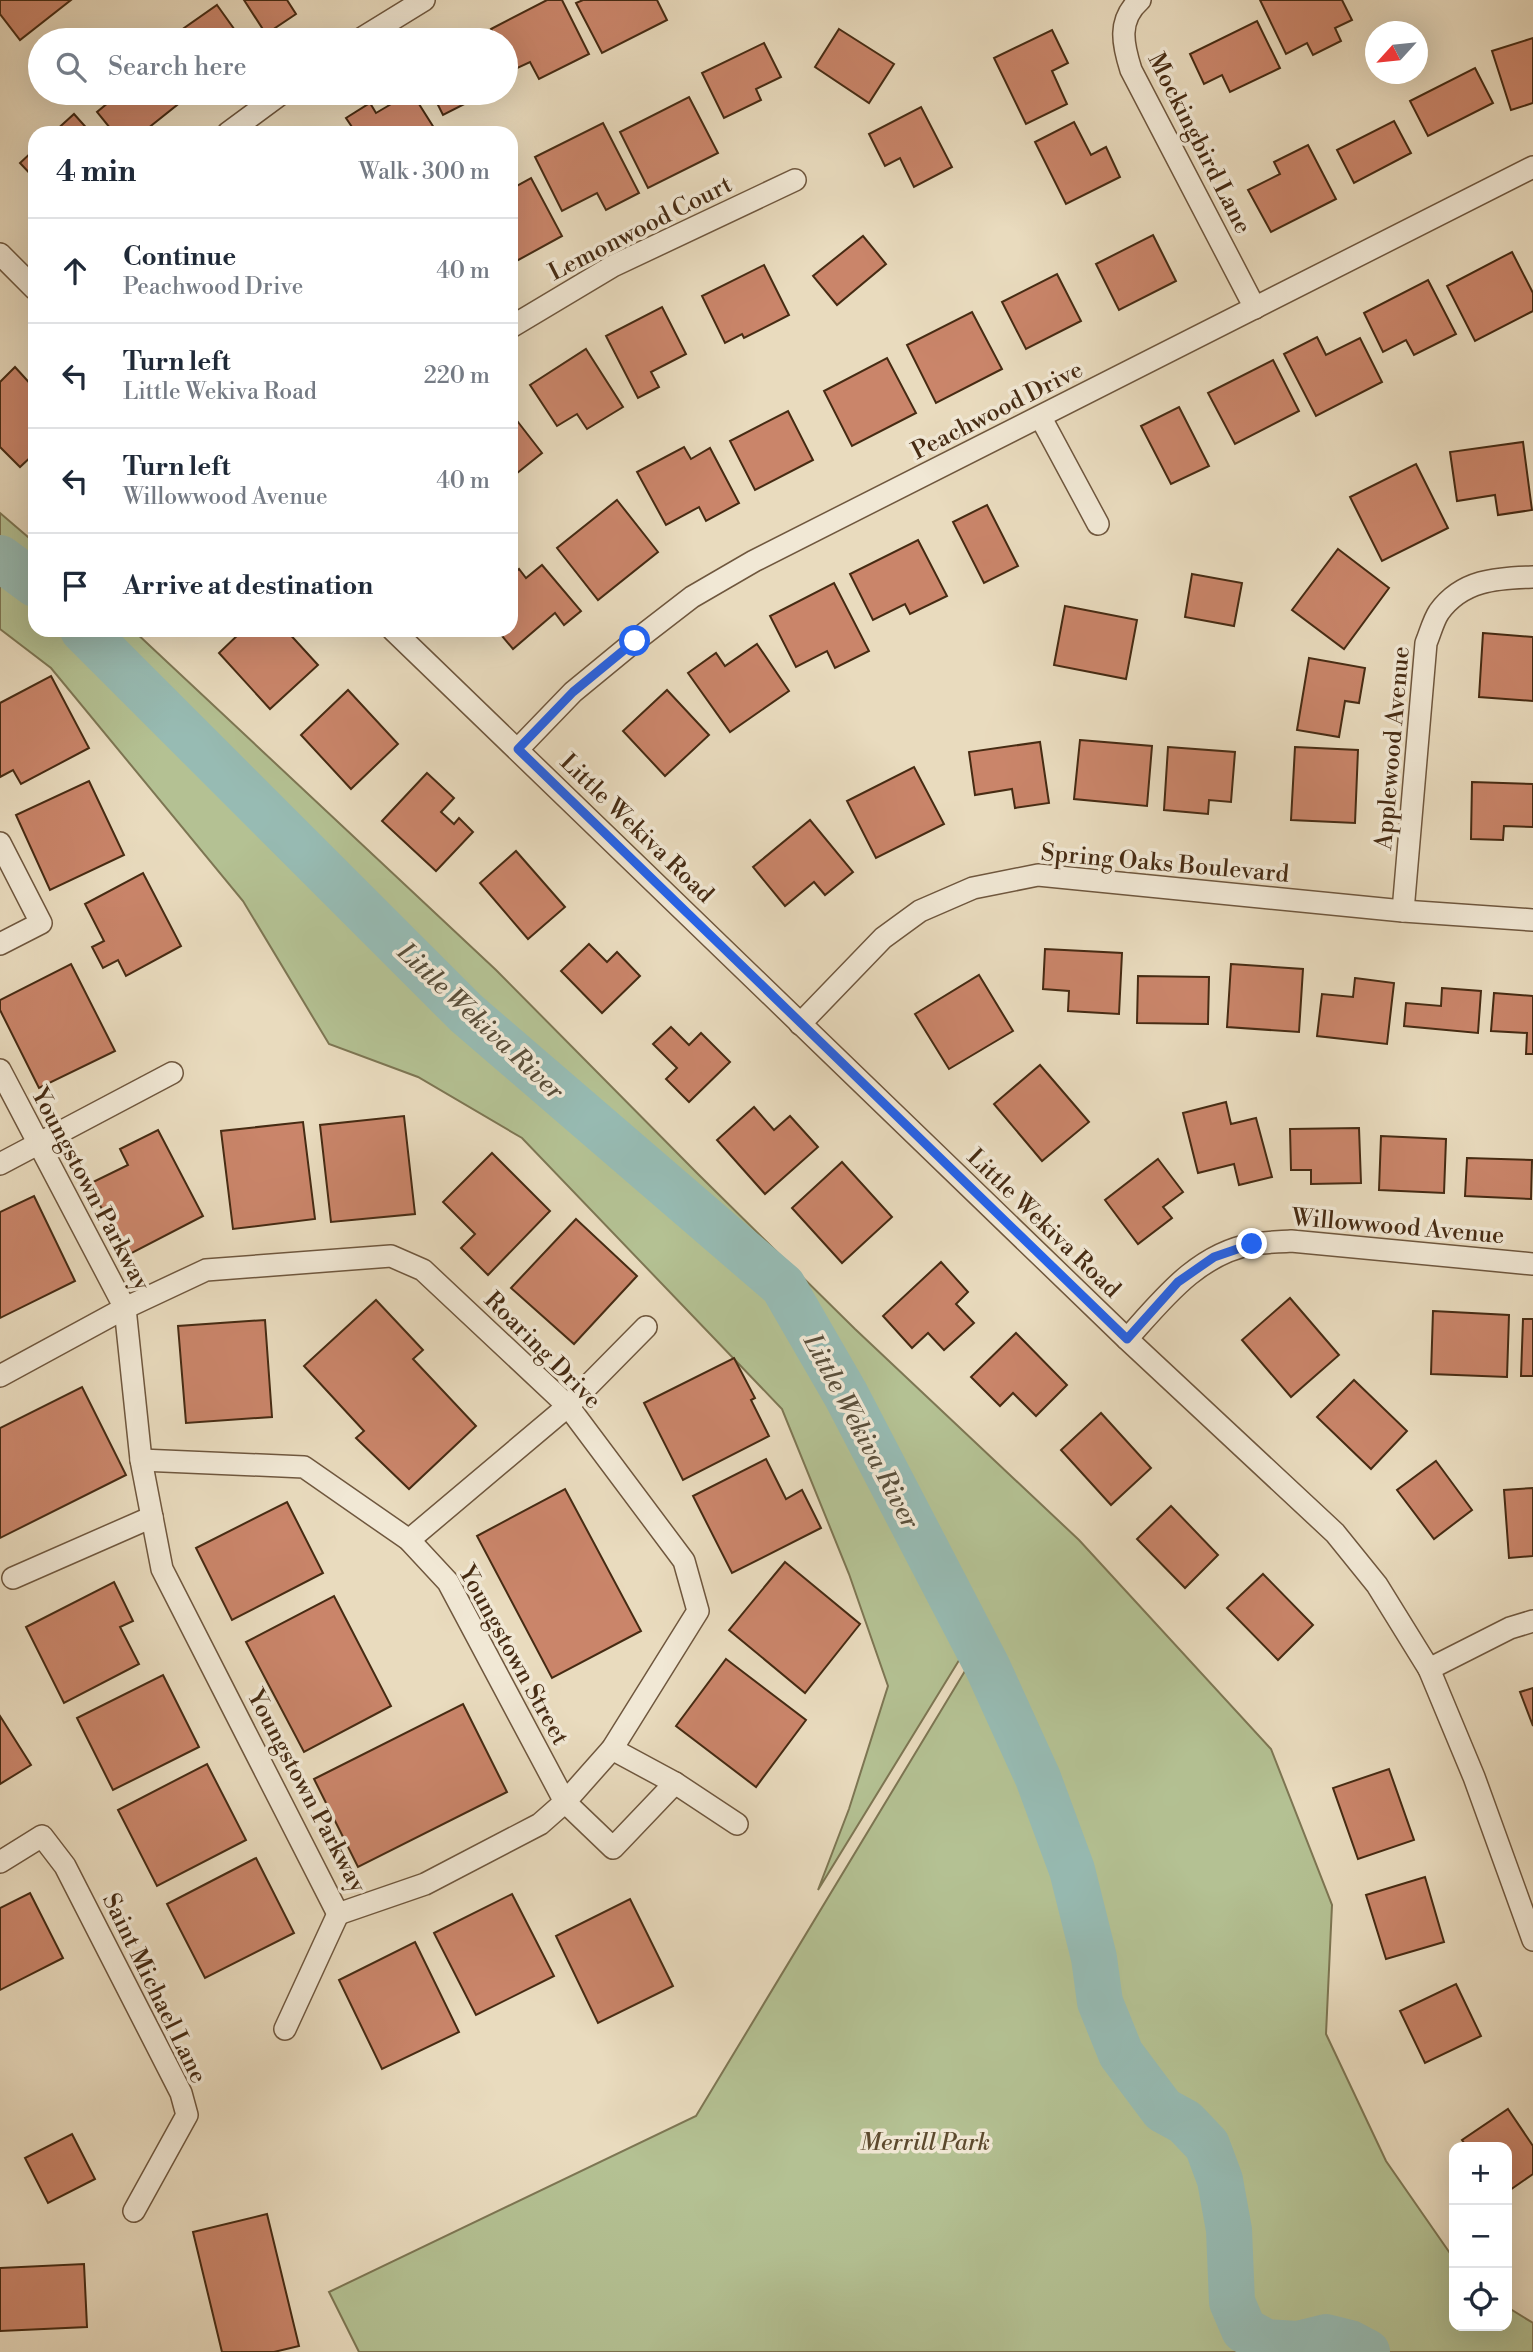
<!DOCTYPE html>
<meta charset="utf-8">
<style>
body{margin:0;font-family:"Libre Bodoni",serif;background:#f6f6f7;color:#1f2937}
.controls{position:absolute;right:21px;bottom:21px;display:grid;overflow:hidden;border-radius:14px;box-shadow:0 7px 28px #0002}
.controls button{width:63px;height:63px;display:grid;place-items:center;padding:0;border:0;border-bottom:2px solid #e0e1e3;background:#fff;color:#1f2937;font:35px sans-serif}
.compass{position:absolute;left:1365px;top:21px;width:63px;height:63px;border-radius:50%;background:#fff;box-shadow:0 7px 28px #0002;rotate:243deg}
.stop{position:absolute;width:21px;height:21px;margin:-16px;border:5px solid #2563eb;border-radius:50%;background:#fff}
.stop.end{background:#2563eb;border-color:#fff;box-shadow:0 2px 7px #0008}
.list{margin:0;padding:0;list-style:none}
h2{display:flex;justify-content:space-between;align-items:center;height:91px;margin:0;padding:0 28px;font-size:30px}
h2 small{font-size:23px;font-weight:400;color:#747a83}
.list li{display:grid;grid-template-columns:46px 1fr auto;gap:21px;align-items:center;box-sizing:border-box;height:105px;padding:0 28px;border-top:2px solid #e0e1e3}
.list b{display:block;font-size:26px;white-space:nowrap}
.list p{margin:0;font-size:23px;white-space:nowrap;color:#747a83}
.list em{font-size:23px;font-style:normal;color:#747a83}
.icon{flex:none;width:38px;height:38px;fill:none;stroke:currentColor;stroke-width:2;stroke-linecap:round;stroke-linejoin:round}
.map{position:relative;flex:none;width:1533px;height:2352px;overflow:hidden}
.search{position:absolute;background:#fff;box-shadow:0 7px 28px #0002;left:28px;top:28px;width:490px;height:77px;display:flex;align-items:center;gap:18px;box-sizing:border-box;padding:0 24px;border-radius:38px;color:#747a83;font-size:26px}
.panel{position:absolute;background:#fff;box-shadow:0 7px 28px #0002;left:28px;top:126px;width:490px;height:511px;border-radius:21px}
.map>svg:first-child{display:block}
.green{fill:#b4c193;stroke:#7d7653;stroke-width:2}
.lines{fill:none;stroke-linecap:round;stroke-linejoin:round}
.river{stroke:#97bbb3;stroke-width:46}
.building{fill:#ca856a;stroke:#462b13;stroke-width:2}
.street-casing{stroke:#6f573e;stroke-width:24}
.street{stroke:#f1e8d5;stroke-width:21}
.route{stroke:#2563eb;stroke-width:9}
.labels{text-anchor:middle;stroke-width:7;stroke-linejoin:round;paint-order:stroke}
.street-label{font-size:24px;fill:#462b13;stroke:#f1e8d5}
.park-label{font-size:24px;font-style:italic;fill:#5c492d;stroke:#f1e8d5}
.water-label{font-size:26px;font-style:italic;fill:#5a4f3b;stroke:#f1e8d5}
</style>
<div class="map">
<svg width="1533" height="2352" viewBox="0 0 1533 2352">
<rect width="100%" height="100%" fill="#e9dbbe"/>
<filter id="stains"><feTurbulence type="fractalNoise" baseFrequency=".00286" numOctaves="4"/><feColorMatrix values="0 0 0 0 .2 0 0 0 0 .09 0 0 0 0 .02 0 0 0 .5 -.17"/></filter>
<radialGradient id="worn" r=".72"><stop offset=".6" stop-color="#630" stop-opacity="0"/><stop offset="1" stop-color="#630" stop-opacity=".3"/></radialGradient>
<!-- green -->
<g class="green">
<polygon points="0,513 35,543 35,630 133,630 496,970 698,1174 855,1329 1079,1540 1271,1749 1332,1905 1326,2034 1386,2161 1454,2259 1454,2326 1507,2326 1507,2307 1533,2323 1533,2352 1365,2352 1333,2335 1277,2340 1253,2328 1240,2296 1239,2226 1216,2144 1213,2139 1174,2107 1129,2049 1110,1999 1073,1863 1026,1742 983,1656 978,1651 966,1651 961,1657 818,1890 849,1809 888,1686 849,1574 782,1409 522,1138 418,1077 329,1044 243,901 51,668 0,629"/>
<polygon points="971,1661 1015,1747 1061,1868 1098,2004 1118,2055 1165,2115 1204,2148 1227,2230 1227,2299 1242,2336 1273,2352 359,2352 329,2292 696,2116"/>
</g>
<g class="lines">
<!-- river -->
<g class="river">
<polyline points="0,558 35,584"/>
<polyline points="83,630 466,1013 783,1286 846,1395 987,1666 1038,1778 1072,1870 1094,1958 1100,2002 1121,2054 1163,2110 1185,2122 1207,2145 1220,2180 1229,2230 1232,2302 1244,2330 1266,2342 1298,2344 1326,2337 1350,2343 1367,2352"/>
</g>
</g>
<!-- building -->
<g class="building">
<polygon points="0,0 71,0 20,40 0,14"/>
<polygon points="244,0 287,0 296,14 266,34"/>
<polygon points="547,0 562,0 589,54 539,79 530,62 513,70 506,57 506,40 497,40 491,29"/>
<polygon points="583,0 657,0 667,20 602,53 576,3"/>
<polygon points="1260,0 1342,0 1352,20 1335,28 1341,41 1313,55 1307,43 1286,54"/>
<polygon points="217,5 242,40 167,40"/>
<polygon points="1257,21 1280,68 1230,92 1222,75 1204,84 1190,54"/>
<polygon points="839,29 894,64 869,103 815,67"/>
<polygon points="1052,30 1068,63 1052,71 1067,104 1026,124 994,58"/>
<polygon points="1533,38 1533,103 1511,110 1492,51"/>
<polygon points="764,43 781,77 756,89 761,100 724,118 702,73"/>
<polygon points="1475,68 1493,103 1428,136 1410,101"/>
<polygon points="120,93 175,93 182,101 142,133 114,133 97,112"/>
<polygon points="410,93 412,93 436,131 356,133 346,118 370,103 376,113"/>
<polygon points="432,93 486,93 443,115"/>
<polygon points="689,97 718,153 648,188 620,132"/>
<polygon points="921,107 952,167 914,187 900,158 885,166 869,134"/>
<polygon points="74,114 91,133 53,133"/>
<polygon points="1394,121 1411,153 1354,183 1337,150"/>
<polygon points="1074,122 1091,155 1106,147 1120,177 1066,204 1035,142"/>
<polygon points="603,123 639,193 606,210 597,193 562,211 535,157"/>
<polygon points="1308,145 1336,199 1271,232 1248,190 1280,174 1274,162"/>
<polygon points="35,149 35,179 20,163"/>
<polygon points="531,178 562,236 511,264 511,189"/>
<polygon points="1153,235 1176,281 1119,310 1096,264"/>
<polygon points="863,236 886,264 837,305 813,276"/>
<polygon points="1512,252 1533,293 1533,311 1475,341 1447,286"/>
<polygon points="764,265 789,315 744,338 742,334 725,343 702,296"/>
<polygon points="1057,274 1081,321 1026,349 1002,302"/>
<polygon points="1428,280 1456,334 1414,355 1406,340 1383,352 1364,313"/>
<polygon points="662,307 686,354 651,372 659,387 638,398 606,336"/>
<polygon points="972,312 1002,369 936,403 907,345"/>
<polygon points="1317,337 1326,355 1360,338 1382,382 1316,416 1284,354"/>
<polygon points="586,349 623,407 587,429 577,414 557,426 530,385"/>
<polygon points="887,358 916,413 852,446 824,391"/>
<polygon points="1273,360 1299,411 1235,444 1208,393"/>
<polygon points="15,367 35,389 35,453 20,467 0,447 0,382"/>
<polygon points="1179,407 1209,466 1171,484 1141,426"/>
<polygon points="788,411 813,460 755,490 730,441"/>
<polygon points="511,413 542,453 511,478"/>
<polygon points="1523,442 1532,510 1498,515 1495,495 1457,501 1450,452"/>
<polygon points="684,447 691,459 710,448 739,503 706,521 699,507 666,525 637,472"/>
<polygon points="1416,464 1448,528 1382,561 1350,497"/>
<polygon points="617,500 658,552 598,600 557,548"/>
<polygon points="987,505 1018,566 984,583 953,522"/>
<polygon points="918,540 947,596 910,614 905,604 873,620 850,574"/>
<polygon points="1338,549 1389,588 1344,649 1292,610"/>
<polygon points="542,565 581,611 564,625 555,613 513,649 497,630 511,630 511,576 519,569 526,578"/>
<polygon points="1192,574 1242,583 1234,626 1185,617"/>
<polygon points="834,583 869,651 835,668 827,651 796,667 770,616"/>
<polygon points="1065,606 1137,620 1126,679 1054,665"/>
<polygon points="243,630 286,630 318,665 270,709 219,653"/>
<polygon points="1483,633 1533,637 1533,701 1479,697"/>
<polygon points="757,644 789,691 730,732 688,673 716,653 725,666"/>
<polygon points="1309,658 1365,668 1359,703 1345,701 1339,737 1297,730"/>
<polygon points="51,676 89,748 21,784 13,770 0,777 0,703"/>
<polygon points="348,690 398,744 351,789 301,735"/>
<polygon points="667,690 709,735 665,776 623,731"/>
<polygon points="1080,740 1152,746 1147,806 1074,799"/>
<polygon points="1040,742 1049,803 1015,808 1012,789 975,795 969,752"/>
<polygon points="1168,747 1235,752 1231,802 1209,800 1208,814 1164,810"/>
<polygon points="1295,747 1358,750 1355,823 1291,820"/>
<polygon points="914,767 944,824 876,858 847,801"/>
<polygon points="427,773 454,798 441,812 454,824 459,818 473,832 436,871 382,821"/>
<polygon points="89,781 124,855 50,890 16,815"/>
<polygon points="1472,782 1533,784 1533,827 1504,826 1503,840 1471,839"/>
<polygon points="810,820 853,872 825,895 814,882 785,906 753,867"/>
<polygon points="516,851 565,907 528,939 480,883"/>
<polygon points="143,873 181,946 126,976 118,960 103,968 92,947 104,941 85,904"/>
<polygon points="589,944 607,962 617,952 640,976 602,1013 561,971"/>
<polygon points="1045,949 1122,953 1119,1014 1068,1011 1069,991 1043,989"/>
<polygon points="71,964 115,1051 39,1088 0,1010 0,1000"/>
<polygon points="1231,964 1303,969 1299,1032 1227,1027"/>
<polygon points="979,975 1013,1031 949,1069 915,1014"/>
<polygon points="1138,976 1209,977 1208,1024 1137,1023"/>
<polygon points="1355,978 1394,983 1387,1044 1317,1036 1322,994 1353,997"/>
<polygon points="1442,988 1481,991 1478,1033 1404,1026 1406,1003 1441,1006"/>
<polygon points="1494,993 1533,996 1533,1054 1526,1054 1527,1033 1491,1031"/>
<polygon points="671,1027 689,1045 701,1033 730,1062 689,1102 666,1079 677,1068 653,1044"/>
<polygon points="1040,1065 1089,1122 1042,1161 994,1104"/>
<polygon points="1226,1102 1231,1124 1256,1118 1272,1177 1239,1185 1234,1164 1198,1173 1183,1113"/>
<polygon points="754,1107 774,1130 790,1116 818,1147 765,1194 717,1140"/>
<polygon points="404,1116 415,1214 331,1222 320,1125"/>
<polygon points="303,1122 315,1219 233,1229 221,1131"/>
<polygon points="1359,1128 1361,1183 1311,1184 1311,1170 1291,1170 1290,1129"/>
<polygon points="158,1130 203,1216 126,1256 89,1184 128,1165 120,1149"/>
<polygon points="1381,1136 1446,1139 1444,1193 1379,1190"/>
<polygon points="492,1153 550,1211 488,1275 461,1248 475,1234 443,1202"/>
<polygon points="1467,1158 1532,1160 1531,1199 1465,1196"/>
<polygon points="1158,1159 1183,1192 1163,1207 1172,1218 1138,1244 1105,1200"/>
<polygon points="842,1162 892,1217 842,1263 792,1208"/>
<polygon points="34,1196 75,1281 0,1318 0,1212"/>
<polygon points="576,1219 637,1276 574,1344 511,1288"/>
<polygon points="941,1262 968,1292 956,1304 974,1323 944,1350 928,1333 912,1348 883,1316"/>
<polygon points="1290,1298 1339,1355 1291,1397 1242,1340"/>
<polygon points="376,1300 423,1350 413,1359 476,1426 409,1489 356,1438 364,1431 304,1366"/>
<polygon points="1433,1311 1509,1315 1507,1377 1431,1374"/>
<polygon points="1523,1319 1533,1319 1533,1376 1521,1376"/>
<polygon points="265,1320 272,1417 186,1423 178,1326"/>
<polygon points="1016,1333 1067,1385 1036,1416 1013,1393 1000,1406 971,1377"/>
<polygon points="734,1358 755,1398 751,1400 769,1436 683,1480 644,1403"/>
<polygon points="1354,1380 1407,1431 1371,1469 1317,1417"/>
<polygon points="82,1387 126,1475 0,1538 0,1428"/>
<polygon points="1101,1413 1151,1468 1111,1505 1061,1450"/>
<polygon points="766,1459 786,1499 802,1490 821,1528 732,1573 693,1496"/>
<polygon points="1436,1461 1472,1510 1434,1539 1397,1490"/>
<polygon points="1533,1488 1533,1556 1509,1558 1504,1490"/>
<polygon points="565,1489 641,1631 552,1678 477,1536"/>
<polygon points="287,1502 323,1573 232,1620 196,1548"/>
<polygon points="1171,1506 1218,1555 1185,1588 1137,1539"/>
<polygon points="785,1562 860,1624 805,1693 729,1630"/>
<polygon points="1263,1574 1313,1625 1278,1660 1227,1608"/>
<polygon points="114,1582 133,1621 120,1627 139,1664 64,1703 26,1627"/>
<polygon points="334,1596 391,1706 304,1752 246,1642"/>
<polygon points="726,1659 806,1720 756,1787 676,1726"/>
<polygon points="163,1675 199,1747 113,1790 77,1718"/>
<polygon points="1533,1688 1533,1726 1520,1692"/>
<polygon points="463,1704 507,1792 358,1867 314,1779"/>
<polygon points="0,1716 31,1765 0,1784"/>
<polygon points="207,1764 246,1840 157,1886 118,1810"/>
<polygon points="1389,1769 1414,1840 1358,1859 1333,1788"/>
<polygon points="256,1858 294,1933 205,1978 167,1904"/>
<polygon points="1425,1877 1444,1942 1386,1959 1366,1895"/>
<polygon points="30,1893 63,1958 0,1990 0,1908"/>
<polygon points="512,1894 554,1976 476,2015 434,1933"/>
<polygon points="630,1899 673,1986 598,2023 556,1936"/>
<polygon points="415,1942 459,2032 382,2069 339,1980"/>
<polygon points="1456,1984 1481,2036 1425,2063 1400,2011"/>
<polygon points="1508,2109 1533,2146 1533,2174 1507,2192 1507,2147 1467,2147 1462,2140"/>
<polygon points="72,2134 95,2179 48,2203 25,2158"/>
<polygon points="267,2214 299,2346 274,2352 222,2352 193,2232"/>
<polygon points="84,2264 87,2327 0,2331 0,2268"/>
</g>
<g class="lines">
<defs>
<g id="street">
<path d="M 1140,0 C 1117,20 1123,45 1131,70 L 1255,308"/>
<polyline points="359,40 424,0"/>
<polyline points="228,133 282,93"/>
<polyline points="0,254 35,289"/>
<polyline points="511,327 613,266 795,180"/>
<polyline points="1041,418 1098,524"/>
<polyline points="393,630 1127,1339 1335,1533 1377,1585 1429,1669 1474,1777 1533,1940"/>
<polyline points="518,749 573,692 635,641 692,597 754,561 1533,167"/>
<polyline points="0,843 41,923 0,944"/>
<path d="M 1403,911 L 1426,643 C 1430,634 1433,621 1439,612 C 1462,580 1496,578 1533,577"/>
<polyline points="800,1024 883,938 920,911 973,888 1038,875 1403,911 1533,920"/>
<polyline points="0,1070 125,1308 141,1460 162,1569 338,1914"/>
<polyline points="0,1164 172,1073"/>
<path d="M 1127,1339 C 1163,1299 1197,1254 1253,1244 C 1266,1242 1279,1242 1291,1241 L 1533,1264"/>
<polyline points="0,1376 125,1308 206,1270 391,1256 423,1270 568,1406 684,1561 698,1611 612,1749 565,1802 540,1824 425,1884 338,1914"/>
<polyline points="141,1460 304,1467 409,1540 448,1582 565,1802 613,1848 675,1783"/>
<polyline points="409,1540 568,1406 646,1327"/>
<polyline points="13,1578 152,1517"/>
<polyline points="1429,1669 1510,1628 1533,1621"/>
<polyline points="612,1749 675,1783 737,1824"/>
<polyline points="0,1862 42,1836 65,1866 181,2093 187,2115 134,2211"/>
<polyline points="285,2029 338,1914"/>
</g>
</defs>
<!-- street casing -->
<use href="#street" class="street-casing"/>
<!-- street -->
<use href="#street" class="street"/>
</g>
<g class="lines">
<!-- route -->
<polyline class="route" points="635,641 573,692 518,749 1127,1339 1178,1282 1214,1257 1252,1244"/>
</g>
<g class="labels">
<!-- street labels -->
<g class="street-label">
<text transform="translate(1200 143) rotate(63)" y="8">Mockingbird Lane</text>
<text transform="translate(640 228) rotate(-27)" y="8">Lemonwood Court</text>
<text transform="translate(997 410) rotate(-27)" y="8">Peachwood Drive</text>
<text transform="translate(1392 748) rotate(-85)" y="8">Applewood Avenue</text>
<text transform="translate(637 828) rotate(44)" y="8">Little Wekiva Road</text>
<text transform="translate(1165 863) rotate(5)" y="8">Spring Oaks Boulevard</text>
<text transform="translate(91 1189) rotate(62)" y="8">Youngstown Parkway</text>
<text transform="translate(1044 1223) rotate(44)" y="8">Little Wekiva Road</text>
<text transform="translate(1398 1226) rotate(5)" y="8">Willowwood Avenue</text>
<text transform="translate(543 1350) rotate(45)" y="8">Roaring Drive</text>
<text transform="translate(514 1655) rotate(61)" y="8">Youngstown Street</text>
<text transform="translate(307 1791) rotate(62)" y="8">Youngstown Parkway</text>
<text transform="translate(155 1988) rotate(64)" y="8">Saint Michael Lane</text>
</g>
<!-- park labels -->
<g class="park-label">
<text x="925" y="2150">Merrill Park</text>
</g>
<!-- water labels -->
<g class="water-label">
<text transform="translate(481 1021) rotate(43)" y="9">Little Wekiva River</text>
<text transform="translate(862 1431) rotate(62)" y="9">Little Wekiva River</text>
</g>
</g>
<rect width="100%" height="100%" filter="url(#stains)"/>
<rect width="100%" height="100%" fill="url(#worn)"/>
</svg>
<div class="controls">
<button>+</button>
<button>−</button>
<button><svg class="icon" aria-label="locate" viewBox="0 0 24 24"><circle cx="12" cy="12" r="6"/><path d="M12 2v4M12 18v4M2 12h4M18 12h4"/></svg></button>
</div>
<svg class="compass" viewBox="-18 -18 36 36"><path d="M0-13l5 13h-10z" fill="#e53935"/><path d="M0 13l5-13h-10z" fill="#747a83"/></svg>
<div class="stop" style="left:635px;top:641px"></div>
<div class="stop end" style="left:1252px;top:1244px"></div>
<div class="search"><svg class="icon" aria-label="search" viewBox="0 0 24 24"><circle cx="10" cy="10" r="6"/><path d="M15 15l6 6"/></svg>Search here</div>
<section class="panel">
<h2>4 min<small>Walk · 300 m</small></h2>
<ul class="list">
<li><svg class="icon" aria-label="ahead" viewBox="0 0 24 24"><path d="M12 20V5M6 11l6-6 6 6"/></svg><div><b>Continue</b><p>Peachwood Drive</p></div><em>40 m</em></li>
<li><svg class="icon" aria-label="left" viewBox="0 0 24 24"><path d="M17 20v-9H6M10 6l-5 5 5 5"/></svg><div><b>Turn left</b><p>Little Wekiva Road</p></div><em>220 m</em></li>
<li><svg class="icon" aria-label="left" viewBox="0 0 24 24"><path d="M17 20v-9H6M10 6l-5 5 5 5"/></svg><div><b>Turn left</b><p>Willowwood Avenue</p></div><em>40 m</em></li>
<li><svg class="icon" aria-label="arrive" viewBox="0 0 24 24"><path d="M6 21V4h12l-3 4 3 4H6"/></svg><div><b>Arrive at destination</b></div></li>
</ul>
</section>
</div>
